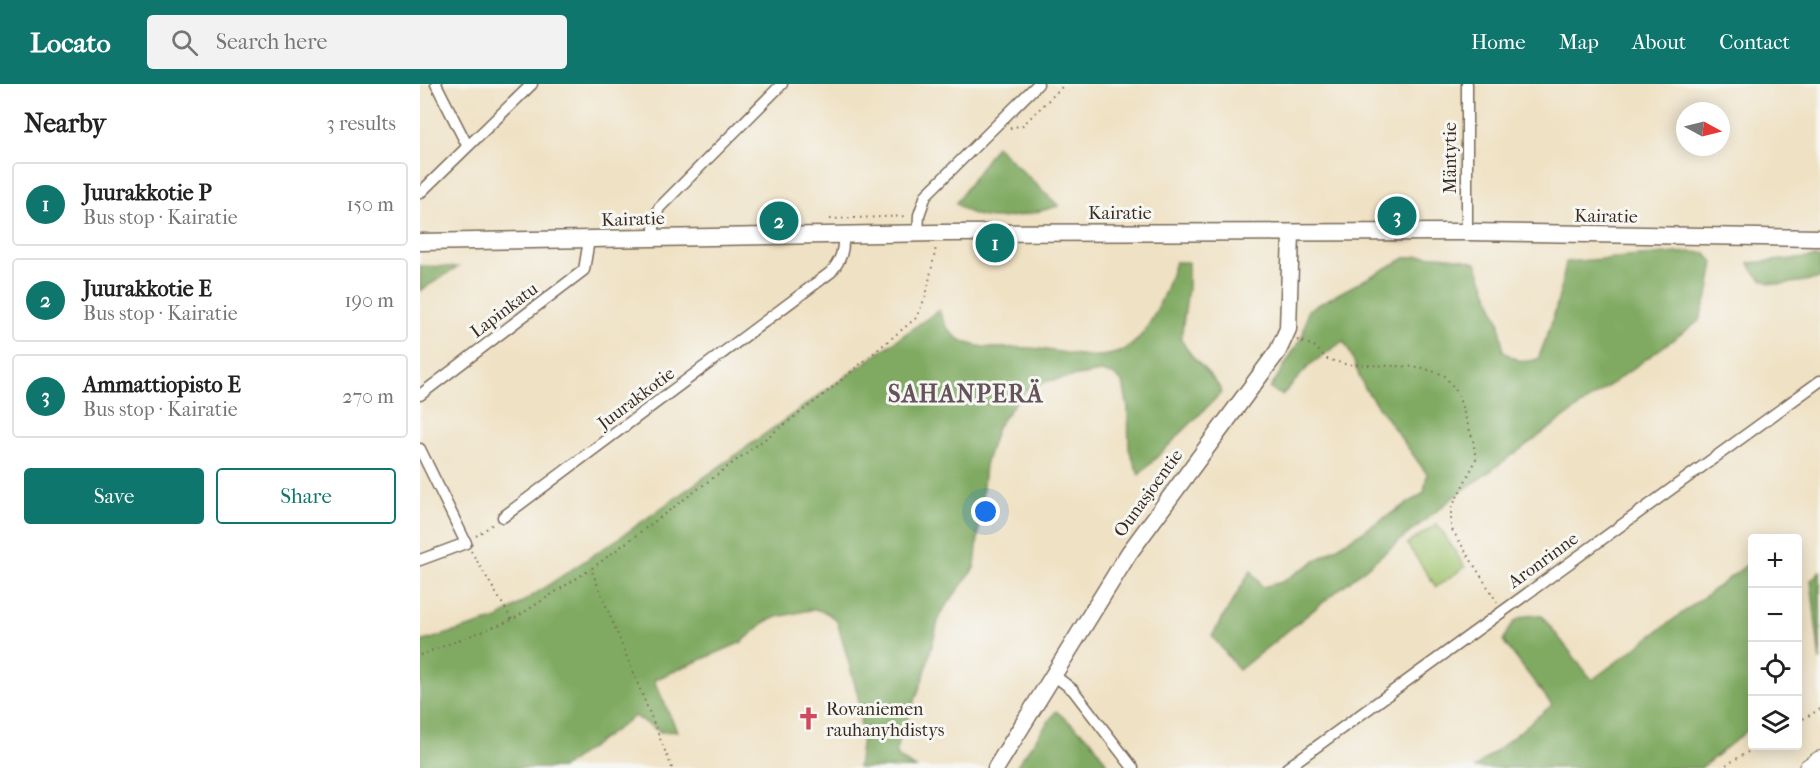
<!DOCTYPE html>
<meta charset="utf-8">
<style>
body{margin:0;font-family:"IM FELL French Canon",serif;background:#f2f2f2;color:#222}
.controls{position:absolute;right:18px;bottom:18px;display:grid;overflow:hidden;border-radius:6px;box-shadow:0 3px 15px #0003}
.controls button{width:54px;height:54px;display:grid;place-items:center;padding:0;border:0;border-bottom:2px solid #e0e0e0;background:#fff;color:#222;font:30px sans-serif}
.compass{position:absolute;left:1256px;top:18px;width:54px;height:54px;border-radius:50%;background:#fff;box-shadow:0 3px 15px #0003;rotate:97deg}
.you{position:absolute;left:566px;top:428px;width:21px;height:21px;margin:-15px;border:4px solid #fff;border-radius:50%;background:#1a73e8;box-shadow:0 0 0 9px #1a73e833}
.badge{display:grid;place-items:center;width:39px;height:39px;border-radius:50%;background:#0f766e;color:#fff;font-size:20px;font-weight:700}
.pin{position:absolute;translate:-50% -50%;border:3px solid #fff;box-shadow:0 2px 6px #0006}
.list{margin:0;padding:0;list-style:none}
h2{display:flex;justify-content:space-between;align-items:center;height:78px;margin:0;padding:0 24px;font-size:26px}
h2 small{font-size:20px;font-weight:400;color:#767676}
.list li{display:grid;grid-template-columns:39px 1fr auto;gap:18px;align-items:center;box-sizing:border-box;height:84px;margin:0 12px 12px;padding:0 12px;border:2px solid #e0e0e0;border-radius:6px}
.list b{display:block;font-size:22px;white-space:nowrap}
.list p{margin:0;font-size:20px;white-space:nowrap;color:#767676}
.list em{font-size:20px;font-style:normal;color:#767676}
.actions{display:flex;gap:12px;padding:18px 24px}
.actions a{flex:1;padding:14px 0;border:2px solid #0f766e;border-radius:6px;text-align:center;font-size:21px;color:#0f766e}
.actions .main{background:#0f766e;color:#fff}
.icon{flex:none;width:33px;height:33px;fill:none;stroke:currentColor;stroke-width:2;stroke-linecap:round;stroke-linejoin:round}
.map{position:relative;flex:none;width:1400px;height:684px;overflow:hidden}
header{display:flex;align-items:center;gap:36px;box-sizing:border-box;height:84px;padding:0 30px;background:#0f766e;color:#fff}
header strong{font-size:28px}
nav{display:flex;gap:33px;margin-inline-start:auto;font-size:21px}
.search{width:420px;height:54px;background:#f2f2f2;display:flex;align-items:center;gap:15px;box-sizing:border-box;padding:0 21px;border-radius:6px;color:#767676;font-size:22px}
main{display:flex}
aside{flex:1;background:#fff}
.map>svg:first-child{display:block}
.green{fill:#a0c56f;stroke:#6e7846;stroke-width:1.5}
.forest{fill:#80aa62;stroke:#5e6a40;stroke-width:1.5}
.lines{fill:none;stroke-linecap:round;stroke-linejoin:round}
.street-casing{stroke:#7a6a58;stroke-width:13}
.secondary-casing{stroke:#7a6a58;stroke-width:19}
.primary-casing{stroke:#7a6a58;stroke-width:20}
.path{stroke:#7a6a58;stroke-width:2;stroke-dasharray:1.5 4.5;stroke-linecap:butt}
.street{stroke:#fff;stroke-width:10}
.secondary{stroke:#fff;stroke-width:16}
.primary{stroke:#fff;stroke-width:18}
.labels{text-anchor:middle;stroke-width:6;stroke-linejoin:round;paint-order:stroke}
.street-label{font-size:18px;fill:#3b2a1e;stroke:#f6f6f2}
.poi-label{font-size:18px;fill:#3b2a1e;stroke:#f6f6f2;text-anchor:start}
.district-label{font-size:24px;font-weight:bold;letter-spacing:1.5px;fill:#65535a;stroke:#f6f6f2}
</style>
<header>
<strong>Locato</strong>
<div class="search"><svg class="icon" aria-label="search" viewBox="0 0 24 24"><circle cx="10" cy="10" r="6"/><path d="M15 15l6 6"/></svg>Search here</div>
<nav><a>Home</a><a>Map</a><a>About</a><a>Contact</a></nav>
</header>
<main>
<aside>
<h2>Nearby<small>3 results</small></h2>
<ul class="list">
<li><span class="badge">1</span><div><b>Juurakkotie P</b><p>Bus stop · Kairatie</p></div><em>150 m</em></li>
<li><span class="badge">2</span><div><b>Juurakkotie E</b><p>Bus stop · Kairatie</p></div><em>190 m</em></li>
<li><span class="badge">3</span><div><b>Ammattiopisto E</b><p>Bus stop · Kairatie</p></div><em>270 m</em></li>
</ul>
<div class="actions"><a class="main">Save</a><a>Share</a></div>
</aside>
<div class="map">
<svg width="1400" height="684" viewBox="0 0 1400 684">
<rect width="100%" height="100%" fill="#f6f6f2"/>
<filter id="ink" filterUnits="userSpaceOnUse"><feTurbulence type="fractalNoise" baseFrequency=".0167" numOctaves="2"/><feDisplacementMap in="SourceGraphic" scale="12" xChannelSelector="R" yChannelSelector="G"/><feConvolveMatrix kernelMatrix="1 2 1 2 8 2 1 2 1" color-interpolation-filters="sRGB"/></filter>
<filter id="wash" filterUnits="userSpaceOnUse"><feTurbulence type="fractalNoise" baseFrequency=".008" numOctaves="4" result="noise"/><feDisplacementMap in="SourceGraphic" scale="24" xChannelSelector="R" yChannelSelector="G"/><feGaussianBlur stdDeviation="1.35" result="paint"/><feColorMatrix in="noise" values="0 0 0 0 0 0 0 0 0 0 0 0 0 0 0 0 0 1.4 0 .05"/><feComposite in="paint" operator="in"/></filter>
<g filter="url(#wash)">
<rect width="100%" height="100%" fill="#efe1c3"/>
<!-- green -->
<polygon class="green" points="1017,440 1045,483 1016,503 987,460"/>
<!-- forest -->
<g class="forest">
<path d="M 576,62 L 639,122 C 606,130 563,146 536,119 Z"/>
<path d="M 1270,168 L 1285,169 L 1294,179 L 1289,207 L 1279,237 L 1034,413 L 819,586 L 792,552 L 831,486 L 842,503 L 862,498 L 1004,409 L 1007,390 L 946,306 C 936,290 935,272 923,257 L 891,280 L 862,311 L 850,305 L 883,251 L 888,226 L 985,174 C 1008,170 1034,172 1056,179 L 1080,240 L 1083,267 C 1096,276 1103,280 1118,275 C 1131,244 1141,211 1146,178 Z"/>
<path d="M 1395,173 L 1400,174 L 1400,195 C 1372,197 1343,212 1329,179 Z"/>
<path d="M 755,178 L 768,178 L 768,204 L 761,255 C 771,277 792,288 802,308 L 719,391 L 709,365 L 708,324 L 703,299 L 694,291 L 681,288 L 628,297 L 609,304 L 600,312 L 577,343 L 565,381 L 555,483 L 520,530 L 504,592 L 476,666 L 479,674 L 496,684 L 438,684 L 442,653 L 438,612 L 417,537 L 407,529 L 395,525 L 357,533 L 345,538 L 322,558 L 234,596 L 257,647 L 241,648 L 215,632 L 142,684 L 0,684 L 0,558 L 77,535 L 199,454 L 519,226 C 524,240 529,251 543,257 C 565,268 588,262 611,264 C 641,266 673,279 702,267 C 729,255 747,204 755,178 Z"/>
<polygon points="0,182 38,183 0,207"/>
<path d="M 1332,477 L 1332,643 L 1281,684 L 1055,684 L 1132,621 L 1083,557 C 1091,538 1100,528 1122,532 L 1172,596 Z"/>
<polygon points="1400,487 1400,577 1391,496"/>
<polygon points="636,627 671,656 690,684 595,684"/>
</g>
</g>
<g filter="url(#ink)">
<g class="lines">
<defs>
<g id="street">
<polyline points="16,0 47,61"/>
<polyline points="0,109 112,0"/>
<polyline points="1047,148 1047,0"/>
<polyline points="498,150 499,131 506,111 618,0"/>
<polyline points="234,153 234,139 239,124 362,0"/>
<polyline points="0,311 164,186 169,156"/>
<polyline points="0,365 46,459 0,476"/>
<path d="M 83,433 L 411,188 C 421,176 424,167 423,151"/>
<polyline points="635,592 653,606 713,684"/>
<polyline points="867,684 1400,297"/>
</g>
<g id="secondary">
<polyline points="0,158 517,149 1047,148 1400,154"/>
<polyline points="576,684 709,469 858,267 868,245 871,149"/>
</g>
<polyline id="primary" points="1388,684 1400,676"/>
</defs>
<!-- street casing -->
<use href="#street" class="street-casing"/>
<!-- secondary casing -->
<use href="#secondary" class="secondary-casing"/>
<!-- primary casing -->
<use href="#primary" class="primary-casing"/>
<!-- path -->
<g class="path">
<polyline points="590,44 603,41 645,0"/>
<polyline points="966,133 987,133"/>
<polyline points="410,135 488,132"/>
<polyline points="877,256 894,262 907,275 925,280 1000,283 1024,291 1037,308 1053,356 1056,376 1031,425 1031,444 1077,518"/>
<polyline points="56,452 73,440"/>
<polyline points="51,467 92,536 171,485"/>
<polyline points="0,571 92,536"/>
<polyline points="1378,638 1400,625"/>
<polyline points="252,684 171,485 397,316 496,234 506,212 516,163"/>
<polyline points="1301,684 1338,662"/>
</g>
<!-- street -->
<use href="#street" class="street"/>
<!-- secondary -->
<use href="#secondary" class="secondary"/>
<!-- primary -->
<use href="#primary" class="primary"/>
</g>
</g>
<!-- icons -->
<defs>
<symbol id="church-bare" viewBox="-9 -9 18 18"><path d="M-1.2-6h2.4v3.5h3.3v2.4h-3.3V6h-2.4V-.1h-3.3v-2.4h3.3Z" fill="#d1495b" stroke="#f6f6f2" stroke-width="2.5" paint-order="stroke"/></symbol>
</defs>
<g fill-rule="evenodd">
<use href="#church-bare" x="372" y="618" width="33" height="33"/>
</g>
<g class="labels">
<!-- street labels -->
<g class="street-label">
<text transform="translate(1030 74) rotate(-90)" y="6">Mäntytie</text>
<text x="700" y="135">Kairatie</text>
<text transform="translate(1186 132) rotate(1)" y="6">Kairatie</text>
<text transform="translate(213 135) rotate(-2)" y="6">Kairatie</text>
<text transform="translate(84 226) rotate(-37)" y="6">Lapinkatu</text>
<text transform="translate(216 314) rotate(-37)" y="6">Juurakkotie</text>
<text transform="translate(728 409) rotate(-54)" y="6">Ounasjoentie</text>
<text transform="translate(1123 476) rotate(-36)" y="6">Aronrinne</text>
</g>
<!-- poi labels -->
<g class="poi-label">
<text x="406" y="631">Rovaniemen<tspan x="406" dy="21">rauhanyhdistys</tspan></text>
</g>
<!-- district labels -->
<g class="district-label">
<text x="546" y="318">SAHANPERÄ</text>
</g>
</g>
</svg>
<div class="controls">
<button>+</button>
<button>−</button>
<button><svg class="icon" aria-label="locate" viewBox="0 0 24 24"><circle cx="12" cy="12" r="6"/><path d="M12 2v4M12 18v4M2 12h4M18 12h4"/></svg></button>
<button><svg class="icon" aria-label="layers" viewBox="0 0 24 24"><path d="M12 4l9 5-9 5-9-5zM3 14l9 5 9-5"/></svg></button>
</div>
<svg class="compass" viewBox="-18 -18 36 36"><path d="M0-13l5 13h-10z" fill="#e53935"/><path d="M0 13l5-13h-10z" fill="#767676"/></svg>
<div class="you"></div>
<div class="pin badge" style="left:575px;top:159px">1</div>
<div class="pin badge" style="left:359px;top:137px">2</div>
<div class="pin badge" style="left:977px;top:132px">3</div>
</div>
</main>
